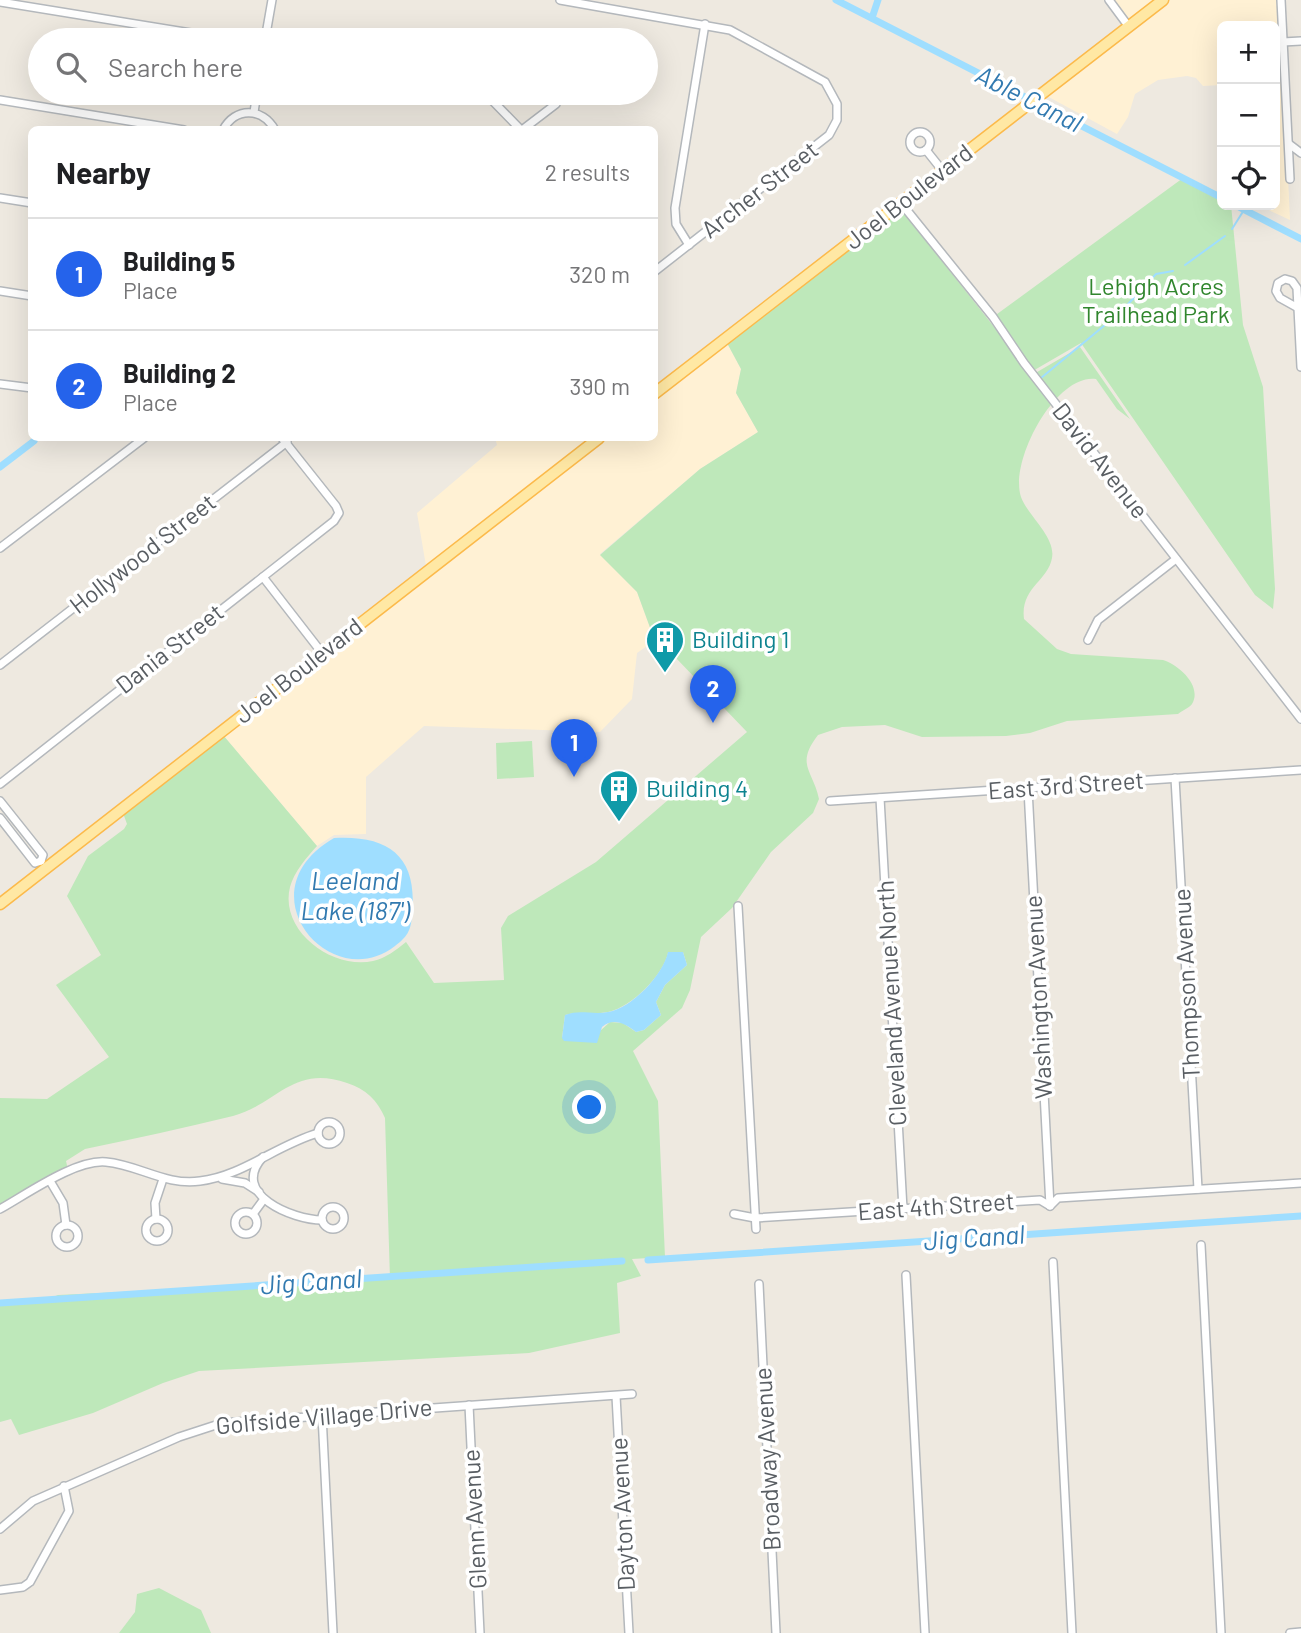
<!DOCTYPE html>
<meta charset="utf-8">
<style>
body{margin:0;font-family:Barlow,sans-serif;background:#f6f6f6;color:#202124}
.controls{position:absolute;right:21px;top:21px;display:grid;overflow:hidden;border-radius:10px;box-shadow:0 7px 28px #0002}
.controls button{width:63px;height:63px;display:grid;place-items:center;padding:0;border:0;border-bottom:2px solid #e0e0e0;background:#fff;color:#202124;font:35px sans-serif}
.you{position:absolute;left:590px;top:1108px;width:24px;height:24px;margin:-18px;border:5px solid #fff;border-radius:50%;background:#1a73e8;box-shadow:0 0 0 10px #1a73e833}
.badge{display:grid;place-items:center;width:46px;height:46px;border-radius:50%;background:#2563eb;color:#fff;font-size:23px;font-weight:700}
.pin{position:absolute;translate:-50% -58px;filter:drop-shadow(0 2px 4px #0008)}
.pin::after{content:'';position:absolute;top:37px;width:24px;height:21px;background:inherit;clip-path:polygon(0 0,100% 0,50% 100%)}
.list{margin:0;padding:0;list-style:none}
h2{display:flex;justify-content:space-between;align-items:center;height:91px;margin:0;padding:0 28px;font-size:30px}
h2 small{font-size:23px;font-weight:400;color:#757577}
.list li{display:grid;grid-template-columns:46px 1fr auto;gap:21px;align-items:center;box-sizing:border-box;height:112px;padding:0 28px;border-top:2px solid #e0e0e0}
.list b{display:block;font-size:26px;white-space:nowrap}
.list p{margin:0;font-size:23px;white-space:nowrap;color:#757577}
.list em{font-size:23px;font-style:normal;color:#757577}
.icon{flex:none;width:38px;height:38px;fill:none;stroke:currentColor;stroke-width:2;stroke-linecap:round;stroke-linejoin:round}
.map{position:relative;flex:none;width:1301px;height:1633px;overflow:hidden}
.search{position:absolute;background:#fff;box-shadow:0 7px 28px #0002;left:28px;top:28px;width:630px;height:77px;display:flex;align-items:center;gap:18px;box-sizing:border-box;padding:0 24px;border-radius:38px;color:#757577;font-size:26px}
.panel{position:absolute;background:#fff;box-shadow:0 7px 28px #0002;left:28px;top:126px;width:630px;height:315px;border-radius:10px}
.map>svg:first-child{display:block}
.commercial{fill:#fff1d4}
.green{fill:#bee8ba;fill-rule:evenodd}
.water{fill:#9fdeff}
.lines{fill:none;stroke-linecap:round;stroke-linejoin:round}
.stream{stroke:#9fdeff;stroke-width:2}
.canal{stroke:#9fdeff;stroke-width:7}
.minor-casing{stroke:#b4b8bc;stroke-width:10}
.major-casing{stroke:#fcba4b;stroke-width:13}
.minor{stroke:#fff;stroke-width:7}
.major{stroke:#ffe8a4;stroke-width:10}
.labels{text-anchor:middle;stroke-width:7;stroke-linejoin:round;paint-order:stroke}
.street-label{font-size:24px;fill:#595e63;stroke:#fff}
.park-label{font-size:24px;fill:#31862e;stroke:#fff}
.culture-label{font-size:24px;fill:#0d838f;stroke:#fff;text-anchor:start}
.water-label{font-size:26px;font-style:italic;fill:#327ab0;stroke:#fff}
</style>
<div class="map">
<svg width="1301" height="1633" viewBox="0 0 1301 1633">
<rect width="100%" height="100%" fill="#eee9e0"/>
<!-- commercial -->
<g class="commercial">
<polygon points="1114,0 1157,0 1130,21"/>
<polygon points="1170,0 1280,0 1290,220 1258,205 1275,205 1275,26 1222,26 1222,85 1203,86 1196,78 1187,76 1158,80 1135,94 1128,117 1117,134 1045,95"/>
<polygon points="727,343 741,369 736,393 758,432 700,469 600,554 637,592 652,633 657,639 637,653 632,699 600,732 424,726 366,777 366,834 334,835 317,846 223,735 605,438 654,438 655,399"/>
<polygon points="495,438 593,438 391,595 426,566 417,513 497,445"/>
</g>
<!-- green -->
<g class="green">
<polygon points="1183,178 1222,198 1222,205 1231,205 1243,325 1263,387 1275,589 1273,609 1255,595 1081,343 1031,372 993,317"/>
<path d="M 900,208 L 1032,375 L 1080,347 L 1130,419 L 1117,409 L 1096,379 C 1056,373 1009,461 1021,497 C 1028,516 1056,537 1052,558 C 1048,581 1020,588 1024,619 L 1057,649 L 1071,654 L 1163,660 C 1177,664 1203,685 1192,704 C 1190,707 1182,711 1178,714 L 1067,721 L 1030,733 L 1006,736 L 922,737 L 885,725 L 842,727 L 818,735 C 795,765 813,770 819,799 L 813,813 L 771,852 L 732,908 L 701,937 L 690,990 L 682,1008 L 633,1051 L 658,1101 L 665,1257 L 632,1259 L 641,1276 L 617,1283 L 620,1333 L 529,1353 L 199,1371 L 163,1383 L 93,1413 L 19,1435 L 11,1419 L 0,1422 L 0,1305 L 38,1303 L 58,1295 L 390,1279 L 385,1118 C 377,1100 366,1089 347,1083 C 293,1064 276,1105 233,1116 C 184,1128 134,1139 85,1149 L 66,1161 L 68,1170 L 0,1208 L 0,1098 L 47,1099 L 109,1057 L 56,985 L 101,955 L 67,896 L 88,856 L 124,829 L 127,824 L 123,813 L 223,735 L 317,846 C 307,857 294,872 290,887 C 279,931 333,970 373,961 C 386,958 396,950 406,942 L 434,983 L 504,980 L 501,928 L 508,916 L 596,862 L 747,732 L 652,633 L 637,592 L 600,555 L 700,469 L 758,432 L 736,393 L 741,369 L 727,343 ZM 683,952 L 687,965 L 665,985 L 656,1002 L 661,1015 L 644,1030 L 636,1032 L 623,1023 L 610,1022 L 600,1031 L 562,1038 L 565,1015 C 580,1011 593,1015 608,1012 C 632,1007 663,975 668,953 Z"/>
<polygon points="532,741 534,777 497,779 496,743"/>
<polygon points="159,1588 201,1610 211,1633 119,1633 135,1612 137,1594"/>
</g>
<!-- water -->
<g class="water">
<path d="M 334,838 C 390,835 418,857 412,915 C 411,931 407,937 395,946 C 331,996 241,892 334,838 Z"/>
<path d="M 668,952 L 683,952 L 687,965 L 665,985 L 656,1002 L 661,1015 L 644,1030 L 636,1032 C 626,1024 613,1017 602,1027 L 597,1043 L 564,1041 L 562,1038 L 565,1015 C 580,1009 592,1015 608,1012 C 632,1008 663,975 668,952 Z"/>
</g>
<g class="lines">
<!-- stream -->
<g class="stream">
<polyline points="1232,229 1244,210"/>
<polyline points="1185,265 1225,236"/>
<polyline points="1117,316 1156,274 1173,271"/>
<polyline points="1041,378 1111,320"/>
</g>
<!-- canal -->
<g class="canal">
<polyline points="836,0 1222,198"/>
<polyline points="872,18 878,0"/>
<polyline points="1235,205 1301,239"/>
<polyline points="0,467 34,441"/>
<polyline points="648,1260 1301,1216"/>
<polyline points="0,1303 622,1261"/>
</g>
<defs>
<g id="minor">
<polyline points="560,0 730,30 825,82 837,104 837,120 829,135 654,272"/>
<polyline points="1109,0 1129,27"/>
<polyline points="1281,0 1290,179"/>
<polyline points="0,2 234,40"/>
<polyline points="265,40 272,0"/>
<polyline points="1283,42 1301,41"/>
<polyline points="485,93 521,130"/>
<polyline points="0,100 184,130"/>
<polyline points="254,112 257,93"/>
<path d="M 223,130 C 235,107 262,107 275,130"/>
<polyline points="522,130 556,104"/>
<circle cx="920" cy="142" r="10"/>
<polyline points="1289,144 1301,153"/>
<polyline points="926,150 942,170"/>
<polyline points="0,198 32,203"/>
<polyline points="901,203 993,317 1024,363 1301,719"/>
<polyline points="689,245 676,224 675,208 705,24"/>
<polygon points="1285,279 1292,281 1297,288 1298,308 1280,298 1276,291 1278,283"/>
<polyline points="0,291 32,296"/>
<polyline points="1298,308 1301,367"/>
<polyline points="0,384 32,388"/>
<polyline points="0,548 144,438"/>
<polyline points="263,577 322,653"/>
<polyline points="1088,640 1098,620 1176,559"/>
<polyline points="0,665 287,442"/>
<polyline points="1175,778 1198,1189"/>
<polyline points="0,784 334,521 339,513 336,506 282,438"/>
<polyline points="1028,789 1050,1206"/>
<polyline points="880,798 903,1209"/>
<polyline points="0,801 43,855 41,861"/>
<polyline points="830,801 1301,770"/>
<polyline points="0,818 35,863 41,861"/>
<polyline points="738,906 756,1229"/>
<circle cx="329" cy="1133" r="11"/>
<path d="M 263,1157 C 229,1194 293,1220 322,1220"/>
<polyline points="222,1179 245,1183 259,1192"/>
<polyline points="50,1181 63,1203 66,1225"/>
<circle cx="333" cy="1218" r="11"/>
<path d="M 0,1209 C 27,1194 76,1159 106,1162 C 139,1165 166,1186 200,1181 C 242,1176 277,1145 318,1133"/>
<circle cx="246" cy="1223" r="11"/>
<polyline points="253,1214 264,1199"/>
<polyline points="734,1214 755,1218 1040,1200 1050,1206 1058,1198 1301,1183"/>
<polyline points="156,1219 155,1203 163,1179"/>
<circle cx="157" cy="1230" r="11"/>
<circle cx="67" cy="1236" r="11"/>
<polyline points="1201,1245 1221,1633"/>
<polyline points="1053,1262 1072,1633"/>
<polyline points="906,1275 925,1633"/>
<polyline points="759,1284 776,1633"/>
<polyline points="616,1396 629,1633"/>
<polyline points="469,1405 480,1633"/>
<polyline points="322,1415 333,1633"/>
<polyline points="0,1529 33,1501 179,1437 222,1423 632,1394"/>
<polyline points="0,1590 23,1587 30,1582 69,1511 64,1486"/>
<polyline points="1290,1633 1301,1632"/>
</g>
<g id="major">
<polyline points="654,394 1163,0"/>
<polyline points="0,904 599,438"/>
</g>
</defs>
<!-- minor casing -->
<use href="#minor" class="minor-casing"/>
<!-- major casing -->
<use href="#major" class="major-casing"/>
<!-- minor -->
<use href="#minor" class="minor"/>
<!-- major -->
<use href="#major" class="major"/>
</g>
<!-- icons -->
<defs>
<symbol id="building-pin" viewBox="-11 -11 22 30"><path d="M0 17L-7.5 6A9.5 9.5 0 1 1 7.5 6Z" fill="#0f9aa8" stroke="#fff"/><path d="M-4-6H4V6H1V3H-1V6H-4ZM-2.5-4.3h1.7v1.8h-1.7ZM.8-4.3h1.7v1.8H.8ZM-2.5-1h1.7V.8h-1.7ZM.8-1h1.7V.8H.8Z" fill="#fff"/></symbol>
</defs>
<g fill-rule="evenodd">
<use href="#building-pin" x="643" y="618" width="44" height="60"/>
<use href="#building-pin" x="597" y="767" width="44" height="60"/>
</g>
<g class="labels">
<!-- street labels -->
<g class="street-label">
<text transform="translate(760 190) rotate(-38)" y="8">Archer Street</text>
<text transform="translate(909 197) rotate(-38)" y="8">Joel Boulevard</text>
<text transform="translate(1100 461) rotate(52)" y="8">David Avenue</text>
<text transform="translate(143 554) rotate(-38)" y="8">Hollywood Street</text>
<text transform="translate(170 649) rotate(-38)" y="8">Dania Street</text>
<text transform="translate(299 671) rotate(-38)" y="8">Joel Boulevard</text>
<text transform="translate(1066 786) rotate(-4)" y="8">East 3rd Street</text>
<text transform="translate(1187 984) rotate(-93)" y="8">Thompson Avenue</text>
<text transform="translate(1039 997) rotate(-93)" y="8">Washington Avenue</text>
<text transform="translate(892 1003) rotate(-93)" y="8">Cleveland Avenue North</text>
<text transform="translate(936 1207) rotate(-4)" y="8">East 4th Street</text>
<text transform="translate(324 1417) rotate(-5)" y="8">Golfside Village Drive</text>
<text transform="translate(768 1459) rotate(-93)" y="8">Broadway Avenue</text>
<text transform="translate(623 1514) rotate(-93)" y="8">Dayton Avenue</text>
<text transform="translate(475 1519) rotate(-93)" y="8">Glenn Avenue</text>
</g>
<!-- park labels -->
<g class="park-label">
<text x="1156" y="295">Lehigh Acres<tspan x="1156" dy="28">Trailhead Park</tspan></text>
</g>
<!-- culture labels -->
<g class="culture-label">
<text x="692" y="648">Building 1</text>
<text x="646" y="797">Building 4</text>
</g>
<!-- water labels -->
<g class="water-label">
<text transform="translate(1029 99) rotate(27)" y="9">Able Canal</text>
<text x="355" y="890">Leeland<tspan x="355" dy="30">Lake (187')</tspan></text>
<text transform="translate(974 1238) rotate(-4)" y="9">Jig Canal</text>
<text transform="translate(311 1282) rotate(-4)" y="9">Jig Canal</text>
</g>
</g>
</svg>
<div class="controls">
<button>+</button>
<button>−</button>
<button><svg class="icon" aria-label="locate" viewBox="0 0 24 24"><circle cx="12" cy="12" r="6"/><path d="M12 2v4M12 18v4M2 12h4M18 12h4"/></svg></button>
</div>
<div class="you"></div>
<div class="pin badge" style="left:574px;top:777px">1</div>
<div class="pin badge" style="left:713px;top:723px">2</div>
<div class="search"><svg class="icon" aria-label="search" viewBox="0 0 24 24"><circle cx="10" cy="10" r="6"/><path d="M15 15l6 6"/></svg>Search here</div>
<section class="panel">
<h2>Nearby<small>2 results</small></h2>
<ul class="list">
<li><span class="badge">1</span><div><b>Building 5</b><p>Place</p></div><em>320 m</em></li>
<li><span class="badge">2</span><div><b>Building 2</b><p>Place</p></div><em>390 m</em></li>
</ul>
</section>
</div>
